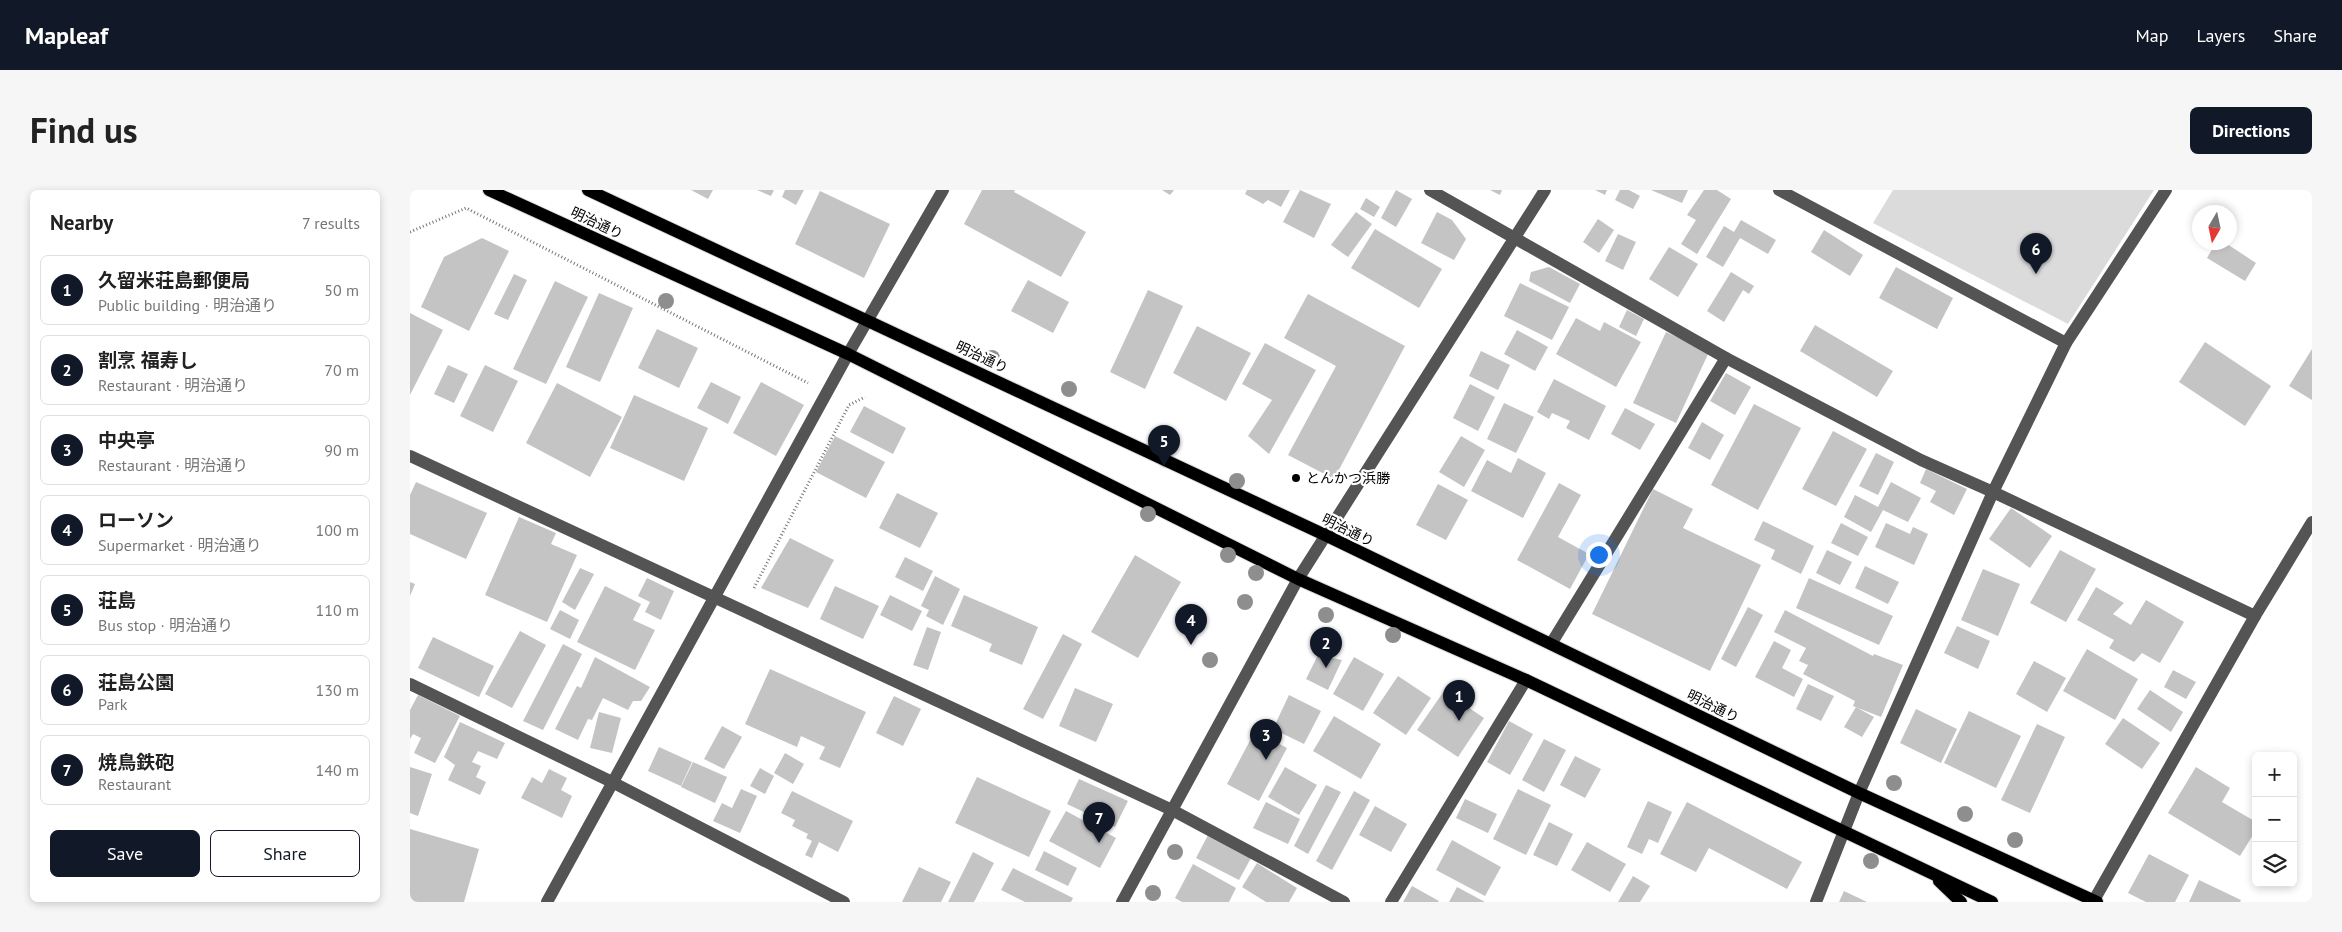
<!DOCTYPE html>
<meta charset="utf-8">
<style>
body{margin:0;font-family:"PT Sans","Noto Sans JP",sans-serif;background:#f6f6f6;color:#222}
.controls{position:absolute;right:15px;bottom:15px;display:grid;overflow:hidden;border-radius:8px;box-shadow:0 2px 8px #0003}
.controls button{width:45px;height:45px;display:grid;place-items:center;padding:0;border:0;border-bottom:1px solid #e0e0e0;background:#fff;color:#222;font:25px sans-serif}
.compass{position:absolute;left:1782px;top:15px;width:45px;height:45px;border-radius:50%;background:#fff;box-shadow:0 2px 8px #0003;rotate:189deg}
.you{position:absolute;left:1188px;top:364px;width:18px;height:18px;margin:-12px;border:4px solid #fff;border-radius:50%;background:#1a73e8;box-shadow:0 0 0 8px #1a73e833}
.badge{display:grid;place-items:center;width:32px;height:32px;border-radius:50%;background:#111827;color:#fff;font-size:16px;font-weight:700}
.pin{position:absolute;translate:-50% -41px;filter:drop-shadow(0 1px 2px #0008)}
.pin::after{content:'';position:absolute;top:26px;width:18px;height:15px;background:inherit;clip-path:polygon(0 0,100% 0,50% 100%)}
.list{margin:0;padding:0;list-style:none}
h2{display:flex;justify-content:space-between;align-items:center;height:65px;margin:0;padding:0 20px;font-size:21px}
h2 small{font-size:16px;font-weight:400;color:#767676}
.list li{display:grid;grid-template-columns:32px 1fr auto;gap:15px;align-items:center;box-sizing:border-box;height:70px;margin:0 10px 10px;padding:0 10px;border:1px solid #e0e0e0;border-radius:8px}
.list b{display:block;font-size:19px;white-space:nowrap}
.list p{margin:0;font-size:16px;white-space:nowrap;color:#767676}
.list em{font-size:16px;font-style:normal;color:#767676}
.actions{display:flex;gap:10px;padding:15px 20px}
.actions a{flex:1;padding:11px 0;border:1px solid #111827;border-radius:8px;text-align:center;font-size:18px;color:#111827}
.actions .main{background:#111827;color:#fff}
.icon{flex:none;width:28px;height:28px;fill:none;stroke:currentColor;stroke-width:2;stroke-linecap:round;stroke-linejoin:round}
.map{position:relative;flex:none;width:1902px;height:712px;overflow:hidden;border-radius:8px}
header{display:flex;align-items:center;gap:30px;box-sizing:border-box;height:70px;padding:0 25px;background:#111827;color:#fff}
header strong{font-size:24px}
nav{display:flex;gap:28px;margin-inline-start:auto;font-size:18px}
.intro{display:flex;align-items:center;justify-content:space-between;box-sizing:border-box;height:120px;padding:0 30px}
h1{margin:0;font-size:35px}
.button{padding:12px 22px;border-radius:8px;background:#111827;color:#fff;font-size:18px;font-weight:700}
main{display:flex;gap:30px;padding:0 30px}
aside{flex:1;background:#fff;border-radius:8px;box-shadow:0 2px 8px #0003}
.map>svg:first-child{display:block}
.green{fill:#dbdbdb}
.building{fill:#c4c4c4}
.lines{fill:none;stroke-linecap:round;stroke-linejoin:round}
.major-casing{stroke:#dbdbdb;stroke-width:14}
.path{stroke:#767676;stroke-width:3;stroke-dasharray:1 2.5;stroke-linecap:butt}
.minor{stroke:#545454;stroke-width:12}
.major{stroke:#000;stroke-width:12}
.tree{fill:#8e8e8e}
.poi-dot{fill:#000;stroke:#fff;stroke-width:2}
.labels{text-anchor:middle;stroke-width:4.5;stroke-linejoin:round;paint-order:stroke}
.street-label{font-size:14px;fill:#000;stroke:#fff}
.poi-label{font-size:14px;fill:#000;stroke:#fff;text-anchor:start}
</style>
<header>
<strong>Mapleaf</strong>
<nav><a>Map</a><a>Layers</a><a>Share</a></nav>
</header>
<div class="intro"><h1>Find us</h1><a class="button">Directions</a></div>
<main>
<aside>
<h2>Nearby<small>7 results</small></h2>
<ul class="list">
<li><span class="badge">1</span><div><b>久留米荘島郵便局</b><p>Public building · 明治通り</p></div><em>50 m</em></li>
<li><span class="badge">2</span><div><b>割烹 福寿し</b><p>Restaurant · 明治通り</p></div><em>70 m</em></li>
<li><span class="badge">3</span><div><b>中央亭</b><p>Restaurant · 明治通り</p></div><em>90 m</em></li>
<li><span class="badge">4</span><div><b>ローソン</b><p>Supermarket · 明治通り</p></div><em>100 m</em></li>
<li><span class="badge">5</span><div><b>荘島</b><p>Bus stop · 明治通り</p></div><em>110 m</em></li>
<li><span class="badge">6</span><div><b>荘島公園</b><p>Park</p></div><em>130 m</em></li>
<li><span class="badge">7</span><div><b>焼鳥鉄砲</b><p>Restaurant</p></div><em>140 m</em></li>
</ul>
<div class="actions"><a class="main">Save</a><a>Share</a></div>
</aside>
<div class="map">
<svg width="1902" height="712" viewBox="0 0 1902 712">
<rect width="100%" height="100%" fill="#fff"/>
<!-- green -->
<polygon class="green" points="1483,0 1744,0 1658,134 1463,33"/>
<!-- building -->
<g class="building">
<polygon points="281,0 303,0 298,9"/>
<polygon points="347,0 364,0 361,6"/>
<polygon points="375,0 394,0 386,15 372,7"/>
<polygon points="572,0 605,0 604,2 676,42 651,87 554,34"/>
<polygon points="752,0 764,0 760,5"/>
<polygon points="837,0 880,0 871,17 858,10 853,14 835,4"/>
<polygon points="890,0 921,14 904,48 873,32"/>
<polygon points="986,0 1002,9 986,37 971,28"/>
<polygon points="1080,0 1092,0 1090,5"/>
<polygon points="1185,0 1197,0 1195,5"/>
<polygon points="1210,0 1219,0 1230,6 1223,19 1205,10"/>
<polygon points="1241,0 1278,0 1272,13"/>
<polygon points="1294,0 1307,0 1321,9 1287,64 1271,54 1286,30 1277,25"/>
<polygon points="410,1 480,34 454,88 385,54"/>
<polygon points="956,8 970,17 964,27 950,19"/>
<polygon points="946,22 962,34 938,67 921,55"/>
<polygon points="1027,22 1042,30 1056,49 1044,70 1011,53"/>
<polygon points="1188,29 1204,40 1189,63 1173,52"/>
<polygon points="1331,30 1366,50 1358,64 1330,48 1313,77 1296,67 1314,36 1324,42"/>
<polygon points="965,39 1032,79 1009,118 941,78"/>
<polygon points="1414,40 1453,65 1440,86 1401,62"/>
<polygon points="1208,44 1226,52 1213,80 1195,71"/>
<polygon points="72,48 99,61 59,141 11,117 34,67"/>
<polygon points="1806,52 1814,52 1846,73 1835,91 1797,68"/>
<polygon points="1259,57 1288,74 1268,107 1239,89"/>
<polygon points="1139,77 1170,94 1160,113 1119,91 1121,82"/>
<polygon points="1486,77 1543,108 1527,139 1469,108"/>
<polygon points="1321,82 1344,96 1339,104 1333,100 1314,132 1297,121"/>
<polygon points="104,84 117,90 98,130 84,124"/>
<polygon points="618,90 659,112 643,143 601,121"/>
<polygon points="145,91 178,107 136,194 103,179"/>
<polygon points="1110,93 1159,117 1142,150 1094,126"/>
<polygon points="738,100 773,116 735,199 700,182"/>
<polygon points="189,103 223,118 190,192 156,177"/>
<polygon points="898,104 995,156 924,289 878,265 926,176 874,148"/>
<polygon points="1217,120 1234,129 1226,146 1209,137"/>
<polygon points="0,123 33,140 0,205"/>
<polygon points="1166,128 1190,141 1194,132 1231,152 1206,197 1146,164"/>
<polygon points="1405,135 1483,181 1467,207 1390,161"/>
<polygon points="787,136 841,163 816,211 763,183"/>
<polygon points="247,139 288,158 269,198 228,178"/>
<polygon points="1107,140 1138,157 1125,181 1094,164"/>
<polygon points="1256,142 1299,162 1266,233 1223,213"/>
<polygon points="1795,152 1861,196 1835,236 1769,192"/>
<polygon points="855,153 906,180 859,264 838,246 862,210 832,194"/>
<polygon points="1902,159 1902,210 1879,196"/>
<polygon points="1071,161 1100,175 1088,200 1059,186"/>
<polygon points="38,175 58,184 44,213 24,204"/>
<polygon points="75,175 108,191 83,242 50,226"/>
<polygon points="1316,183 1341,197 1325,225 1300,211"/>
<polygon points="1144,189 1196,216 1179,250 1156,238 1160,231 1142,223 1139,229 1127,222"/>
<polygon points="301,192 331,207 318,234 287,218"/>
<polygon points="351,192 394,215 366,266 323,243"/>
<polygon points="147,193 212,227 180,287 116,253"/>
<polygon points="1060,194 1085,207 1068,241 1043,228"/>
<polygon points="224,205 298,238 274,291 200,258"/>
<polygon points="1094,213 1124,227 1106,263 1077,249"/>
<polygon points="1344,214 1391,238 1348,320 1301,295"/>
<polygon points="454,216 496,238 483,264 440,242"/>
<polygon points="1215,218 1245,234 1230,260 1201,244"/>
<polygon points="1292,232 1314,245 1300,270 1278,258"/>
<polygon points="1423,241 1457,259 1426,316 1392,299"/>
<polygon points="425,246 475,272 456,308 406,282"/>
<polygon points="1051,246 1075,260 1054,297 1029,282"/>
<polygon points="1466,263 1484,272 1468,305 1449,296"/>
<polygon points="1108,268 1136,283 1113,328 1061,301 1077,270 1101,283"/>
<polygon points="1516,279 1557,299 1544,325 1520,312 1526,301 1510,293"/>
<polygon points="6,292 77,323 56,369 0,344 0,305"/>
<polygon points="1481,292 1511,308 1498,332 1473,320 1461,342 1434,327 1445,305 1468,317"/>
<polygon points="1149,293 1171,305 1148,347 1179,364 1160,399 1107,370"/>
<polygon points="1028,294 1058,310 1036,350 1006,335"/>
<polygon points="1243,299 1283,319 1273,338 1351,375 1300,481 1182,424"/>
<polygon points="487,303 528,323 510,358 469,338"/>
<polygon points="1601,318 1642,346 1620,378 1579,349"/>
<polygon points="109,327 146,343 141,354 167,365 137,432 75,405"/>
<polygon points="1353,331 1404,356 1391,384 1361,369 1365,360 1344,350"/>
<polygon points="1431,333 1458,347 1448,366 1421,353"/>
<polygon points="1476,333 1500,344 1503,337 1518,344 1504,375 1465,357"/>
<polygon points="380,348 424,370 398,418 351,398"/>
<polygon points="1417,360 1442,372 1430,395 1406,383"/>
<polygon points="1650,360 1686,379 1656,432 1620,413"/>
<polygon points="725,365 771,392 728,468 681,442"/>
<polygon points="495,367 523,381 513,401 485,387"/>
<polygon points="1455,376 1489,392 1478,414 1445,398"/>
<polygon points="170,378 184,384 165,420 152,412"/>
<polygon points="1573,379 1610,394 1588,446 1551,430"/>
<polygon points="525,386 550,399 533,435 516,426 519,420 511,416"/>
<polygon points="237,388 264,401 251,430 235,422 240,412 228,406"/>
<polygon points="1399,388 1483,426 1469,455 1386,418"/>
<polygon points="0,392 5,394 0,406"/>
<polygon points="195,396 231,414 223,430 245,440 225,480 167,452"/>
<polygon points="425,396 469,416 453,449 410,429"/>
<polygon points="1686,397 1714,413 1703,424 1721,435 1736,410 1774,432 1750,473 1732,463 1724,472 1699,458 1704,450 1667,430"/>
<polygon points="480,405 512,421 502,441 470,425"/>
<polygon points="554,405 628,437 612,475 579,461 582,454 541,436"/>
<polygon points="1338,417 1353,425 1326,477 1311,469"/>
<polygon points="150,420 169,430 160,449 140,439"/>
<polygon points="1375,420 1463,466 1464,464 1493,475 1471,527 1443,516 1445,511 1393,484 1398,475 1389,471 1396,458 1364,442"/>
<polygon points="1547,436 1580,451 1568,479 1534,463"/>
<polygon points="517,437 531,442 518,480 503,475"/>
<polygon points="110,441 136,455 102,518 75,504"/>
<polygon points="653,444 672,454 633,529 613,519"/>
<polygon points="23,447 84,476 69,507 8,478"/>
<polygon points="1364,451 1381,460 1372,478 1393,489 1384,507 1345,487"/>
<polygon points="153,454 172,464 133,540 113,531"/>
<polygon points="1677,459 1728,489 1705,530 1653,501"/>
<polygon points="908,465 932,470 918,500 896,489"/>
<polygon points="185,467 240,497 231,511 223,511 218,520 193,508 182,530 178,529 168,550 145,539 167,496 171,498"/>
<polygon points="944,467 974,484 953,521 923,504"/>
<polygon points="1624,471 1656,488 1637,522 1606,504"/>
<polygon points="360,479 456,522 430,578 409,569 415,557 391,546 387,557 335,534"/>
<polygon points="1763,480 1786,492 1776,509 1754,497"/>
<polygon points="988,486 1021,508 996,545 963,523"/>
<polygon points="1398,494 1424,506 1411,531 1386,519"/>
<polygon points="665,498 703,514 686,552 649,536"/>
<polygon points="1740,500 1773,522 1761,542 1727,519"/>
<polygon points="1034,501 1074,528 1048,567 1007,540"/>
<polygon points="8,505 50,526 25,573 4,563 11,548 3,544 0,549 0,520"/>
<polygon points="879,505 911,521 894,554 863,539"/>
<polygon points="484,506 511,519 493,556 466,543"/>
<polygon points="1446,517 1464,527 1452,547 1434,537"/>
<polygon points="1506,519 1547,539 1531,573 1490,553"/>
<polygon points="1559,521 1611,546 1586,598 1534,573"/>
<polygon points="189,522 211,528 202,563 180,558"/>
<polygon points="924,526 971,554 951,589 903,561"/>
<polygon points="1713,528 1750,553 1732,579 1695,554"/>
<polygon points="1099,531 1123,544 1100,585 1077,572"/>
<polygon points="50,532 95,553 87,569 68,561 62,572 71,576 66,587 76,592 70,605 38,590 45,575 34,567"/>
<polygon points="1627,534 1655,547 1620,623 1591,610"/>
<polygon points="312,536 332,547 314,579 294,569"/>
<polygon points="845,541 877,558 849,611 817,594"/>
<polygon points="1134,549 1156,560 1134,602 1112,590"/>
<polygon points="249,557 282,572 271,596 238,581"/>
<polygon points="375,563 394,574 383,594 364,583"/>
<polygon points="1165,566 1191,579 1175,608 1150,595"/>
<polygon points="283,572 317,587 305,613 271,597"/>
<polygon points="0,577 22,584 8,626 0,623"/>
<polygon points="875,577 907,595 889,625 858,607"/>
<polygon points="1786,577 1820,598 1812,612 1846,632 1846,640 1830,666 1758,623"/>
<polygon points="350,578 364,586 355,604 340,596"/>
<polygon points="139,579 157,588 151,600 162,606 152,628 111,608 122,587 132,593"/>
<polygon points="567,587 641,621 619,667 545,633"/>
<polygon points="669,589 718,611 705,637 657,614"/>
<polygon points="916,595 931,602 898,664 884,656"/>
<polygon points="331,599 347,606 330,643 303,631 312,613 322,618"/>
<polygon points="1108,599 1141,615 1116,665 1083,649"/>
<polygon points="382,601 443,631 428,662 409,652 402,668 395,665 402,651 396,648 398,644 382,636 385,630 371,623"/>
<polygon points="944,601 960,610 922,680 906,671"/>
<polygon points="1055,609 1087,624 1078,643 1046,628"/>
<polygon points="1238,611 1262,622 1248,653 1239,649 1232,664 1217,657"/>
<polygon points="856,612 890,629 878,654 843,638"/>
<polygon points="1277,612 1392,672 1377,699 1299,658 1286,682 1250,664"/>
<polygon points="965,616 997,634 981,662 949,645"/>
<polygon points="656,621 706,648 690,678 639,651"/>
<polygon points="1139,632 1163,644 1147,676 1123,665"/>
<polygon points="0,639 69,659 54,712 0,712"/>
<polygon points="798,645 841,668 829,690 786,668"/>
<polygon points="1042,650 1091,677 1075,706 1026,680"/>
<polygon points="1177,652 1216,674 1200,702 1161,680"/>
<polygon points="634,661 667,678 658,696 625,680"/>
<polygon points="563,662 584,673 564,712 538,712"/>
<polygon points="1739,664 1779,685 1765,712 1736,712 1718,703"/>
<polygon points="847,673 887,698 879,712 856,712 832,697"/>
<polygon points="783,674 826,698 819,712 772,712 765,708"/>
<polygon points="509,677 541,692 531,712 492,712"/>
<polygon points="603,678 663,708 661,712 615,712 591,700"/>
<polygon points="1223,686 1240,696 1230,712 1208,712"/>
<polygon points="1789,690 1831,710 1830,712 1779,712"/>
<polygon points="1002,696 1029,711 1028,712 993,712"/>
<polygon points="1047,697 1075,712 1039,712"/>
<polygon points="1434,701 1457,712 1429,712"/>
</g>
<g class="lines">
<defs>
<g id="major">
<polyline points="79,0 438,164 888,389 1116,490 1582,712"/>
<polyline points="178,0 915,345 1449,603 1687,712"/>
<polyline points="1529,691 1551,712"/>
</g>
</defs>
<!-- major casing -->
<use href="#major" class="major-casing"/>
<!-- path -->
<g class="path">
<polyline points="0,42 56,18 398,193"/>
<polyline points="344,398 439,215 455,207"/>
</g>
<!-- minor -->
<g class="minor">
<polyline points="1020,0 1316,168 1511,270 1583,302 1845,426"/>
<polyline points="1369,0 1656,153"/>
<polyline points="0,266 762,620 934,712"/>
<polyline points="1141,454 1316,168"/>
<polyline points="0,494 202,592 434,712"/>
<polyline points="137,712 438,164 533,0"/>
<polyline points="712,712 888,389 1135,0"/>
<polyline points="981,712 1116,490"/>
<polyline points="1406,712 1449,603 1583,302 1656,153 1756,0"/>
<polyline points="1683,712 1845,426 1902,332"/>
</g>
<!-- major -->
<use href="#major" class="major"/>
</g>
<!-- trees -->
<g class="tree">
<circle cx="256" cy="111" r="8"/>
<circle cx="582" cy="168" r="8"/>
<circle cx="659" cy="199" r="8"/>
<circle cx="827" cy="291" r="8"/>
<circle cx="738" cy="324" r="8"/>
<circle cx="818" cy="365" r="8"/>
<circle cx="846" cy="383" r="8"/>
<circle cx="835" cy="412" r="8"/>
<circle cx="916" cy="425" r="8"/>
<circle cx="983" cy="445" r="8"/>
<circle cx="800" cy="470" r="8"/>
<circle cx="1484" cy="593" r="8"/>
<circle cx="1555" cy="624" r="8"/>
<circle cx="1605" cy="650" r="8"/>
<circle cx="765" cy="662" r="8"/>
<circle cx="1461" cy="671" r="8"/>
<circle cx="743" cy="703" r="8"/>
</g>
<!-- markers -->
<circle class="poi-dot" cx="886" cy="288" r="5"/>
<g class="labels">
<!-- street labels -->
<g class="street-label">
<text transform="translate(187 33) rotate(25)" y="5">明治通り</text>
<text transform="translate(572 167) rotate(25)" y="5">明治通り</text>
<text transform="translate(938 340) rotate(26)" y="5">明治通り</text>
<text transform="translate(1303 516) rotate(26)" y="5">明治通り</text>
</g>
<!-- poi labels -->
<g class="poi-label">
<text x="896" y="293">とんかつ浜勝</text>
</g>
</g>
</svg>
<div class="controls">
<button>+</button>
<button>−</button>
<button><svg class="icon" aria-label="layers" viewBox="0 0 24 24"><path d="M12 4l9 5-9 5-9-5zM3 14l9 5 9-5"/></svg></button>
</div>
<svg class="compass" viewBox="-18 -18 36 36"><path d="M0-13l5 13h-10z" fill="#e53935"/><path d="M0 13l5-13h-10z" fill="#767676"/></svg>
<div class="you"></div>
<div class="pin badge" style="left:1049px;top:531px">1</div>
<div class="pin badge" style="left:916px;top:478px">2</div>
<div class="pin badge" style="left:856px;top:570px">3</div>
<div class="pin badge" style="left:781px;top:455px">4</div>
<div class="pin badge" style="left:754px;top:276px">5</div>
<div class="pin badge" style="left:1626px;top:84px">6</div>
<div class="pin badge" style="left:689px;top:653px">7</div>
</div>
</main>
